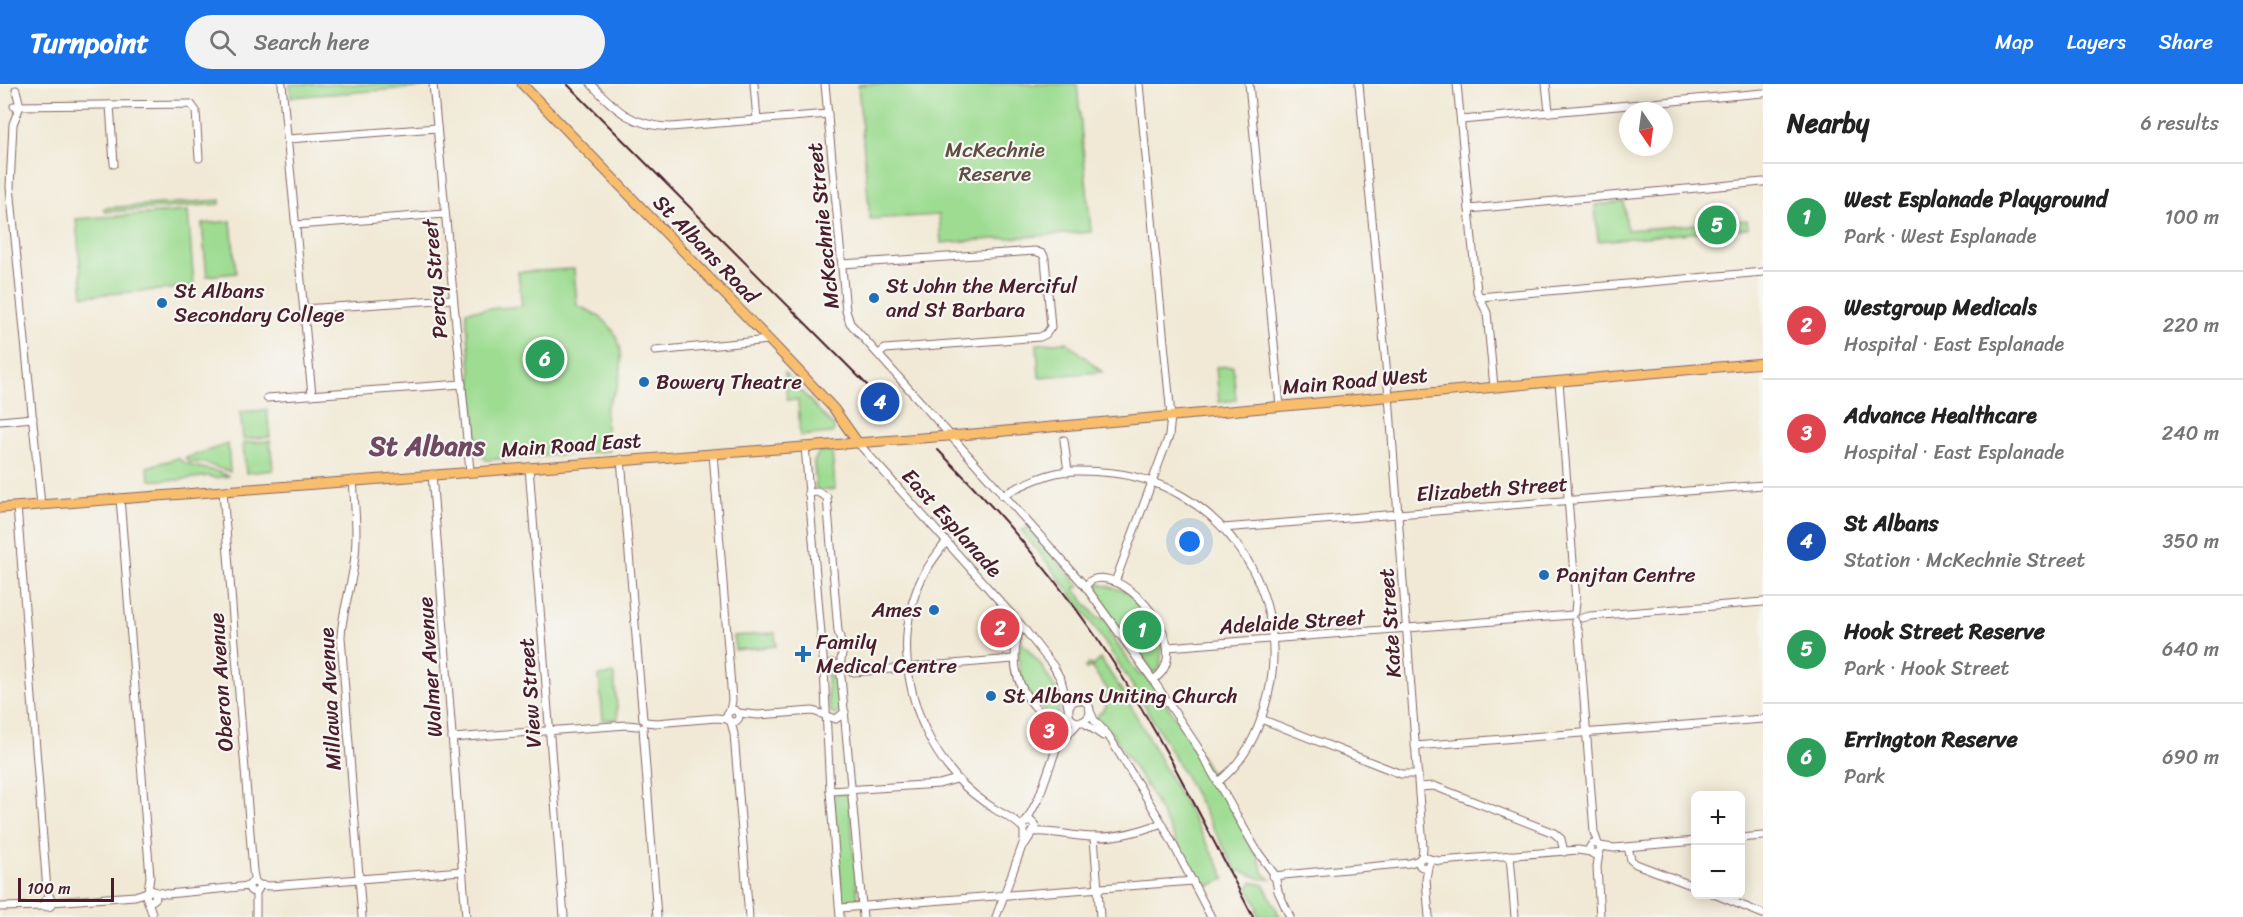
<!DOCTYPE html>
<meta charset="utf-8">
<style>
body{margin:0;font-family:Sriracha,sans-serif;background:#f2f2f2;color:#222}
.controls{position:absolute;right:18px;bottom:18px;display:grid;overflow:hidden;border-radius:9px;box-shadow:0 3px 15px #0003}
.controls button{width:54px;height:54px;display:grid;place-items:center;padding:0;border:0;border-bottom:2px solid #e0e0e0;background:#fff;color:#222;font:30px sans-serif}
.compass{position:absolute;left:1619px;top:18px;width:54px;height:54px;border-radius:50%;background:#fff;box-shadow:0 3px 15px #0003;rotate:167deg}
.scale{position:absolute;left:18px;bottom:15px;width:96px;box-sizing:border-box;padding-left:6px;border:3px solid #4a1f2b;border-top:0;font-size:16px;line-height:21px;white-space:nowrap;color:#4a1f2b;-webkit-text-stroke:4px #f6f6f2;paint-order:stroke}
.you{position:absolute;left:1190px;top:458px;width:21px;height:21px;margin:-15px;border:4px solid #fff;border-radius:50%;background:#1a73e8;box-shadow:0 0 0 9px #1a73e833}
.badge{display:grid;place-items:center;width:39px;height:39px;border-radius:50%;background:#1a73e8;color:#fff;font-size:20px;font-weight:700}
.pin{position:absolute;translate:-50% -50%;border:3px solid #fff;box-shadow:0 2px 6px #0006}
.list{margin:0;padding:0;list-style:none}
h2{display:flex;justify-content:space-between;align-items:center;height:78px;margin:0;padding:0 24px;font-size:26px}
h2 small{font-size:20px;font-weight:400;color:#767676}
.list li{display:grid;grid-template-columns:39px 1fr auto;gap:18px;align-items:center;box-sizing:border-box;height:108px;padding:0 24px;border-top:2px solid #e0e0e0}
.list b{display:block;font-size:22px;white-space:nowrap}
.list p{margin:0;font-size:20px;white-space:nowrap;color:#767676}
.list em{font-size:20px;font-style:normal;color:#767676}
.icon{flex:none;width:33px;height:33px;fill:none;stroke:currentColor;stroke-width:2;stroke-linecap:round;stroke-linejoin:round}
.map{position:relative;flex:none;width:1763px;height:833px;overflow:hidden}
header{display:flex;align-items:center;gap:36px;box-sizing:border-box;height:84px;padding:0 30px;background:#1a73e8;color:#fff}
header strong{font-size:28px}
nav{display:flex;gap:33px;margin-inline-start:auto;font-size:21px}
.search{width:420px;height:54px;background:#f2f2f2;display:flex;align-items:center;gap:15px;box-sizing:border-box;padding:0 21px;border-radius:33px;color:#767676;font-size:22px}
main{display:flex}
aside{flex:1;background:#fff}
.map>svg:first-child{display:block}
.green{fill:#9ddc91;stroke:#747e5e;stroke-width:1.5}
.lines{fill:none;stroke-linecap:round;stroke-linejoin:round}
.minor-casing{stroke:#846666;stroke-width:9}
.major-casing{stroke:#846666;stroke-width:11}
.minor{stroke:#fff;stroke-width:7}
.major{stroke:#f9be6d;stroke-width:9}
.rail{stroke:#4a1f2b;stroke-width:2}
.poi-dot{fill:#1f6fb2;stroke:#f6f6f2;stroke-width:2}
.labels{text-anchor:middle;stroke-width:4.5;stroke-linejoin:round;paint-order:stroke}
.park-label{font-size:21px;fill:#5f4e44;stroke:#f6f6f2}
.street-label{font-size:21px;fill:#4a1f2b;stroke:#f6f6f2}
.poi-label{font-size:21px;fill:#4a1f2b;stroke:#f6f6f2;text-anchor:start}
.district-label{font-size:27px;font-weight:bold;fill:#704962;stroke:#f6f6f2}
</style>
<header>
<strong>Turnpoint</strong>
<div class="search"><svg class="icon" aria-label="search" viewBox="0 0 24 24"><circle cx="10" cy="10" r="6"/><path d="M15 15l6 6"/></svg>Search here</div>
<nav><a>Map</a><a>Layers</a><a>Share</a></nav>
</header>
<main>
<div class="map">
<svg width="1763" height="833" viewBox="0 0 1763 833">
<rect width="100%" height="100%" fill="#f6f6f2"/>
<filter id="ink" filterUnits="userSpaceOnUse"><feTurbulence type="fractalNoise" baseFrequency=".0167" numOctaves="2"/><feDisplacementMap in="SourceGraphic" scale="12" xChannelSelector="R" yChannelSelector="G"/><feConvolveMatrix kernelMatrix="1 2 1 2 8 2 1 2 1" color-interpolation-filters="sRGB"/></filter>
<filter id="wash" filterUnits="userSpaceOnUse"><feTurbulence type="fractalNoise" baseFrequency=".008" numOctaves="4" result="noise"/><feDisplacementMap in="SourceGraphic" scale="24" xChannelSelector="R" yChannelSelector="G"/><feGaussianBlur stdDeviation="1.35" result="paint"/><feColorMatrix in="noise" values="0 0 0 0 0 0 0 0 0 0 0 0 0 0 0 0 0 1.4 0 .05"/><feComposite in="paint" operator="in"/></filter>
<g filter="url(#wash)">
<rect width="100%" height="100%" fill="#f1e9d5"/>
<!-- green -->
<g class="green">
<polygon points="290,0 423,0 423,3 291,13"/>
<polygon points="868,0 1077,0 1091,148 941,159 939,131 870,135 858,1"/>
<polygon points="220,116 220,120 105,128 104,124"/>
<polygon points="1624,118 1627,146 1747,136 1748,144 1598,157 1595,121"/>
<polygon points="188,127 194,203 83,212 76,135"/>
<polygon points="231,137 236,189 207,192 202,140"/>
<path d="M 574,185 L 577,222 C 617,235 629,264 617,303 C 614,311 608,317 606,325 C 604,335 608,356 609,367 L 486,376 L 478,369 L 466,227 L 522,222 L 518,188 Z"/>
<polygon points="1067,258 1102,288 1039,293 1037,260"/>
<polygon points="1233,282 1236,316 1219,318 1216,283"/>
<polygon points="785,289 834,343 834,347 831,349 800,352 798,316 787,316"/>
<polygon points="267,326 270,353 243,355 240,328"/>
<polygon points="270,357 273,386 246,389 243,359"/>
<polygon points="228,360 230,388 204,379 189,378 185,374"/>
<polygon points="820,366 821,368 832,367 835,405 821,407 816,405 814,378"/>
<path d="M 178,374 C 191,386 213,383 228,392 L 215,394 L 208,392 L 179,396 L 150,396 L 147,383 Z"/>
<path d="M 1028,443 L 1080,503 L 1074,504 L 1097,534 L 1106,535 L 1115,548 L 1110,547 L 1109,549 L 1139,591 L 1148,592 L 1204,677 L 1258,773 L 1263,788 L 1270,795 L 1262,795 L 1241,787 L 1237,788 C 1174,670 1110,550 1021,447 Z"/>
<polygon points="1096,499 1128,508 1148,528 1162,564 1160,584 1154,589 1092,507 1092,503"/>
<polygon points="775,549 776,562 735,566 734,552"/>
<path d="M 1021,557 L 1041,581 L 1060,613 L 1058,633 C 1028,626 1013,585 1021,557 Z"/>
<polygon points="1101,575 1125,612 1223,789 1225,795 1211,801 1201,803 1147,703 1111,648 1097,636 1097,632 1106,623 1105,612 1109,607 1091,583 1086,585 1085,583 1089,580 1093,582"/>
<polygon points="832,583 837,587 841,626 835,631 831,628 828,617 827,587"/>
<polygon points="614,590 618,635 603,636 599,592"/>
<polygon points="849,709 858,817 855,820 844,820 842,818 833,711"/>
<polygon points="1252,798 1264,801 1280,833 1259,833 1256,826 1258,824 1248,804"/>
</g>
</g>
<g filter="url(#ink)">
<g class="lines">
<defs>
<g id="minor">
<polyline points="282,0 312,311"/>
<polyline points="433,0 470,387"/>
<path d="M 591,0 C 617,27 632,42 671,43 L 828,30"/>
<polyline points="754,0 757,36"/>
<polyline points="825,0 846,227 850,239 1085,502 1153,596 1197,662 1257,767 1275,791 1278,807 1290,833"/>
<polyline points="1249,0 1280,322"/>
<polyline points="1359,0 1389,312 1423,763 1422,774"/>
<polyline points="1457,0 1477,208 1487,229 1494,303"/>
<polyline points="1546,0 1549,27"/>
<polyline points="16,6 20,22 13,40 10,103 41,421"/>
<polyline points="110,21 114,80"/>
<polyline points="14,22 191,20 196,27 199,74"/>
<polyline points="1461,36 1763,9"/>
<polyline points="288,55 437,44"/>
<polyline points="1469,125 1763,98"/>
<polyline points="296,141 445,130"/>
<polyline points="842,180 1035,167 1043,170 1045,175 1051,243 1046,250 1040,253 885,265 879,270"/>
<polyline points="1479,213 1763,188"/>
<polyline points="304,225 453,215"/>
<polyline points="655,267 769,256"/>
<polyline points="1559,297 1576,517 1575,528"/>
<polyline points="267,314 462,300"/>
<polyline points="0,337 33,334"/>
<polyline points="1064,356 1068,388"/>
<polyline points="858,359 1021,541 1054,583 1061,596 1069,626"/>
<polyline points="805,362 824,585 830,707 840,833"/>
<polyline points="713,369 732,616 730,627"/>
<polyline points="621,375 643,635"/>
<polyline points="529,383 564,833"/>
<polyline points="432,390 466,833"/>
<path d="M 353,396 C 355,424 358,452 354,480 C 351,505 342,528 341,553 L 362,833"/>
<polyline points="223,407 253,787 255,798"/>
<polyline points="808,409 817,408 827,413 838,547 843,564 840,582 863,833"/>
<path d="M 1002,411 C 1021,402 1040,392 1061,388 C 1074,386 1089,387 1102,388 C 1221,395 1301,513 1264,626 C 1256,653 1241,680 1218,698"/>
<polyline points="120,414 150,793 148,807"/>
<polyline points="17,422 47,806 51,816"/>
<polyline points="1223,444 1763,401"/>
<path d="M 946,458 C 938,469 929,480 923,492 C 890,557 910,642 957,694 C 968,707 982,717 996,726 C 1006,731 1015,736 1023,744"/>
<polyline points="1115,498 1169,352 1171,332 1139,0"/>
<path d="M 1085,502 C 1088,500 1090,497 1092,496 C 1125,481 1199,566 1153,596"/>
<polyline points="1582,534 1590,532 1763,518"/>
<polyline points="1575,537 1579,549 1594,748 1598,760"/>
<path d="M 1021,541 C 1010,572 1014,601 1037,625 C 1045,633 1055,638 1062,647"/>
<polyline points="1168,563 1572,531"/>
<polyline points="824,585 832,579 854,588 1013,575"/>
<circle cx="1079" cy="627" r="11"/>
<circle cx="733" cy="632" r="6"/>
<polyline points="1090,627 1094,636 1108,651 1162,739 1211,833"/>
<polyline points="738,629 758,631 813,627 836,635 845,628"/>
<polyline points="1261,635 1401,690 1418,690"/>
<polyline points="646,638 656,639 716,634 728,635"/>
<polyline points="731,638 734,650 749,833"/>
<polyline points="1083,638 1103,652"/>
<polyline points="643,644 657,833"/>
<polyline points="452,654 627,641 637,642"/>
<polyline points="1061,658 1079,638"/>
<polyline points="1415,662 1763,635"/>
<polyline points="1419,703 1434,702 1554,749 1561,755 1564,768"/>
<polyline points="830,707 939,700 957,695"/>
<polyline points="1027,736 1039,713 1069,629"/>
<polyline points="1024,739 1032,737 1036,743 1025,760"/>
<path d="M 1033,748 C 1053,746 1073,753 1093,753 C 1116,754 1141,747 1162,739"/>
<polyline points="1094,753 1100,833"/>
<polyline points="1740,754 1763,752"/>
<circle cx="1595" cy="765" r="5.5"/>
<polyline points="1600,762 1614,764 1696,757"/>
<polyline points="1628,763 1631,776 1636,780 1696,803"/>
<polyline points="1599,769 1597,783 1600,833"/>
<polyline points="1510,771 1515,833"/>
<circle cx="1424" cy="778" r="5.5"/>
<polyline points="1429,775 1440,777 1578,766 1591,768"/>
<polyline points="1428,783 1426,795 1429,833"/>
<polyline points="1273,792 1410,779 1419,776"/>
<circle cx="254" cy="803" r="5"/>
<polyline points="259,801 270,802 462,787"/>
<polyline points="156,808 168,810 249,802"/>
<polyline points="256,808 256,833"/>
<polyline points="1714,810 1763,830"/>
<circle cx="48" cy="819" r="4"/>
<polyline points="148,816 152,817 156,814 154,807 149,806 146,812 152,829"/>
<polyline points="52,818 135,812 147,808"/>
<polyline points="0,823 45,822"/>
<polyline points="840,824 1193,797"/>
<polyline points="996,833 1024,757 1024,746"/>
</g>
<g id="major">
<polyline points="522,0 796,284 834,325 858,359"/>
<polyline points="0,424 961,351 1763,279"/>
</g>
</defs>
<!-- minor casing -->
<use href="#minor" class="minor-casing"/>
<!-- major casing -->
<use href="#major" class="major-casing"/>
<!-- minor -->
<use href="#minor" class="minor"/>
<!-- major -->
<use href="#major" class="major"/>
<!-- rail -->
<g class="rail">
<polyline points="567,0 870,304"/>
<path d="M 938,366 C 996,424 1050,487 1097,554 C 1157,642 1204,739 1253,833"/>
</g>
</g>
</g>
<!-- markers -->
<g class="poi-dot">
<circle cx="874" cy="214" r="6"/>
<circle cx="162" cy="219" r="6"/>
<circle cx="644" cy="298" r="6"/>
<circle cx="1544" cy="491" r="6"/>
<circle cx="934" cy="526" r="6"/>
<path d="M800 561h6v6h6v6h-6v6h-6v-6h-6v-6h6z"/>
<circle cx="991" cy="612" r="6"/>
</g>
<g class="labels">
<!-- park labels -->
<g class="park-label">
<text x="995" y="73">McKechnie<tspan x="995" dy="24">Reserve</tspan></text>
</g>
<!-- street labels -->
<g class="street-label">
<text transform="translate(823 142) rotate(-96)" y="7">McKechnie Street</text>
<text transform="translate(706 165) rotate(46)" y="7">St Albans Road</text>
<text transform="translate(435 195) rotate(-95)" y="7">Percy Street</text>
<text transform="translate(1355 297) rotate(-5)" y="7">Main Road West</text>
<text transform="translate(571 361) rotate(-4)" y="7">Main Road East</text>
<text transform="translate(1492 405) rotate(-4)" y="7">Elizabeth Street</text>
<text transform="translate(952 439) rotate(48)" y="7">East Esplanade</text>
<text transform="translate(1292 538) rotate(-4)" y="7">Adelaide Street</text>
<text transform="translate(1390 539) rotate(-94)" y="7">Kate Street</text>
<text transform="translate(430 583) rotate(-94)" y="7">Walmer Avenue</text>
<text transform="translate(221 598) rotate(-94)" y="7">Oberon Avenue</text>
<text transform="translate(530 609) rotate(-94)" y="7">View Street</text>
<text transform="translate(330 615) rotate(-93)" y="7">Millawa Avenue</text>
</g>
<!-- poi labels -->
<g class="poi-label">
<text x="886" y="209">St John the Merciful<tspan x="886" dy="24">and St Barbara</tspan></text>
<text x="174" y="214">St Albans<tspan x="174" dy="24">Secondary College</tspan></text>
<text x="656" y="305">Bowery Theatre</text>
<text x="1556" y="498">Panjtan Centre</text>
<text x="922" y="533" text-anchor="end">Ames</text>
<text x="816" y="565">Family<tspan x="816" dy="24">Medical Centre</tspan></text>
<text x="1003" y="619">St Albans Uniting Church</text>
</g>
<!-- district labels -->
<g class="district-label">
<text x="427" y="371">St Albans</text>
</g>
</g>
</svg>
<div class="controls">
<button>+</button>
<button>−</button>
</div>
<svg class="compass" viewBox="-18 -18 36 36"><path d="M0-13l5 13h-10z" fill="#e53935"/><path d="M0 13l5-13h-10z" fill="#767676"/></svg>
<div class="scale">100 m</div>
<div class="you"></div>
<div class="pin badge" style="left:1142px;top:546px;background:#2e9e5b">1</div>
<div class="pin badge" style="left:1000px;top:544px;background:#e0444e">2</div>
<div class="pin badge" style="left:1049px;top:647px;background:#e0444e">3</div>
<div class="pin badge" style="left:880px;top:318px;background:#1a4fb4">4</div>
<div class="pin badge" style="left:1717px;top:141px;background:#2e9e5b">5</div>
<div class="pin badge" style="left:545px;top:275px;background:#2e9e5b">6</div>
</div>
<aside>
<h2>Nearby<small>6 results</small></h2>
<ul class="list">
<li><span class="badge" style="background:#2e9e5b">1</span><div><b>West Esplanade Playground</b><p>Park · West Esplanade</p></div><em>100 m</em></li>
<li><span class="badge" style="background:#e0444e">2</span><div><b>Westgroup Medicals</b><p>Hospital · East Esplanade</p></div><em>220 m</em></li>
<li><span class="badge" style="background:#e0444e">3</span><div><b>Advance Healthcare</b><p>Hospital · East Esplanade</p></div><em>240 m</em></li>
<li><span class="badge" style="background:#1a4fb4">4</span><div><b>St Albans</b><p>Station · McKechnie Street</p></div><em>350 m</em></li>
<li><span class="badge" style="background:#2e9e5b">5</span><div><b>Hook Street Reserve</b><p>Park · Hook Street</p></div><em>640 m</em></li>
<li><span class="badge" style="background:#2e9e5b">6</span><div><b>Errington Reserve</b><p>Park</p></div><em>690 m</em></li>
</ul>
</aside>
</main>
